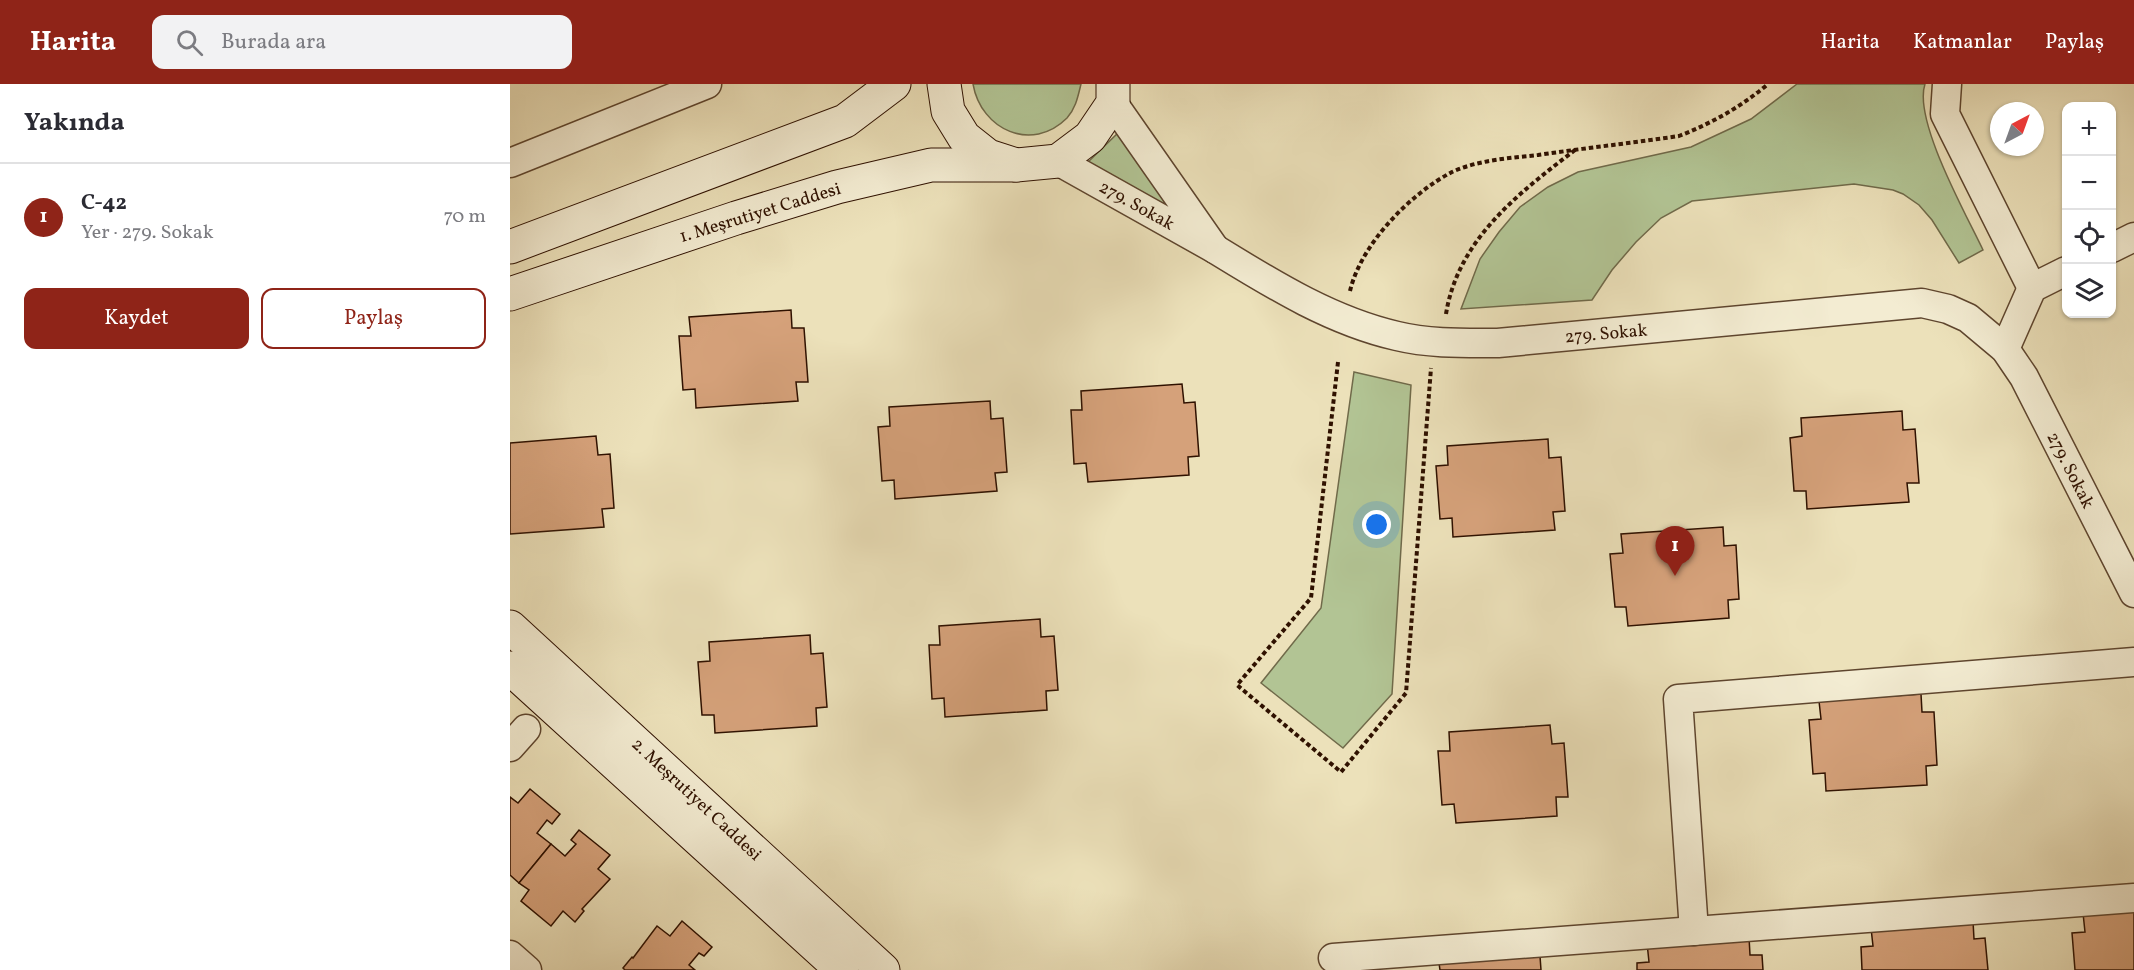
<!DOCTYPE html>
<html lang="tr">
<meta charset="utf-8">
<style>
body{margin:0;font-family:Vollkorn,serif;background:#f2f2f3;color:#2b2b33}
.controls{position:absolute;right:18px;top:18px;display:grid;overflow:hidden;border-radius:12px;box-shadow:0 2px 4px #0004}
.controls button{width:54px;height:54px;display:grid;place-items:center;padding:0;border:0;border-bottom:2px solid #e1e1e2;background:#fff;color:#2b2b33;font:30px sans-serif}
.compass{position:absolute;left:1480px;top:18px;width:54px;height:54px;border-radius:50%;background:#fff;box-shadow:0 2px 4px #0004;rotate:41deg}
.you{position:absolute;left:867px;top:441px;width:21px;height:21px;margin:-15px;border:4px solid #fff;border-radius:50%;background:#1a73e8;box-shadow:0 0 0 9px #1a73e833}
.badge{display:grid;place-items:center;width:39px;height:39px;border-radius:50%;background:#8f2418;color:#fff;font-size:20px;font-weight:700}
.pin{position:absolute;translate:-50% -50px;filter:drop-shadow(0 2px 3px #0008)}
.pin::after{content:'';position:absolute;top:32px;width:21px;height:18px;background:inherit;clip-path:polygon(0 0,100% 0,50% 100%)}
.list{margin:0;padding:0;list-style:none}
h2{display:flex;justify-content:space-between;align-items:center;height:78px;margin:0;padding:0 24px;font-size:26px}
h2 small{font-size:20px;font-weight:400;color:#7c7c81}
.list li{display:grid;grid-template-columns:39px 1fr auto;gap:18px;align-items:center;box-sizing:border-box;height:108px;padding:0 24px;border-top:2px solid #e1e1e2}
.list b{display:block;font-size:22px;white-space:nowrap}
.list p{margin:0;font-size:20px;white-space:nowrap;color:#7c7c81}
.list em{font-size:20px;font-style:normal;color:#7c7c81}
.actions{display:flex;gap:12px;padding:18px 24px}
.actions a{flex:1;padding:14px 0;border:2px solid #8f2418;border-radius:12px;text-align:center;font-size:21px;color:#8f2418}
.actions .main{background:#8f2418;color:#fff}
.icon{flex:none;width:33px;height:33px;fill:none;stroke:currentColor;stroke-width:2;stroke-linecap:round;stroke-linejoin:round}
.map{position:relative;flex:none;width:1624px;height:886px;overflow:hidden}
header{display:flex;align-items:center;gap:36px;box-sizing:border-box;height:84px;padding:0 30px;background:#8f2418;color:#fff}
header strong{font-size:28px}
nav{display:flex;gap:33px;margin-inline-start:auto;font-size:21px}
.search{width:420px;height:54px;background:#f2f2f3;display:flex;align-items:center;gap:15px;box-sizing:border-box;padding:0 21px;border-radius:12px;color:#7c7c81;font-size:22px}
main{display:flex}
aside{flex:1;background:#fff}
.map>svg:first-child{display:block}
.green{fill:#b2c494;stroke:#706a4a;stroke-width:1.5}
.building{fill:#d5a17a;stroke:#2f1100;stroke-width:1.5}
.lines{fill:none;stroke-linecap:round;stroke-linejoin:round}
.minor-casing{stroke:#5e452e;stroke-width:31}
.secondary-casing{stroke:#2f1100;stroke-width:35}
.path{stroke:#2f1100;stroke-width:4;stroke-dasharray:4.5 3;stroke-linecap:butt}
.minor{stroke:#f3ecd2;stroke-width:28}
.secondary{stroke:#f3ecd2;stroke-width:33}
.labels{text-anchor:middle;stroke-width:4.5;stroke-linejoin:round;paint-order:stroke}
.street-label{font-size:18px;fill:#2f1100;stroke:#f3ecd2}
</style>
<header>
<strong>Harita</strong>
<div class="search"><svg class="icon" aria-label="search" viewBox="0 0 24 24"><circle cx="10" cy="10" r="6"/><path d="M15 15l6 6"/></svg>Burada ara</div>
<nav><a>Harita</a><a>Katmanlar</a><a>Paylaş</a></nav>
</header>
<main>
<aside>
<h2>Yakında<small></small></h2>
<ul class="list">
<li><span class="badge">1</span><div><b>C-42</b><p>Yer · 279. Sokak</p></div><em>70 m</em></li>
</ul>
<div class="actions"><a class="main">Kaydet</a><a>Paylaş</a></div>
</aside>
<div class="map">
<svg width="1624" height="886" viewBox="0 0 1624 886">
<rect width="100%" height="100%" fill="#ece1ba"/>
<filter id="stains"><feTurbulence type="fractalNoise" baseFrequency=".00333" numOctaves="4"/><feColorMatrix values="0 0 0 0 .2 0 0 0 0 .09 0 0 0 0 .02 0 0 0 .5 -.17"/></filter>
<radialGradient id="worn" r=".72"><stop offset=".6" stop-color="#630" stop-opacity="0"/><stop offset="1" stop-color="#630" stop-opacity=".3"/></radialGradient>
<!-- green -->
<g class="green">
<path d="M 463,0 L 571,0 C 568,12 566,24 557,34 C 522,69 471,46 463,0 Z"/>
<path d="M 1287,0 L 1415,0 C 1403,36 1456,130 1473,166 L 1449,179 L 1422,136 L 1409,121 L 1393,110 L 1383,106 L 1344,100 L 1182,117 L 1151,134 L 1126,158 L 1102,186 L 1082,216 L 951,225 L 970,175 L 989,148 L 1010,123 L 1038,103 L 1068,88 L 1181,63 L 1241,35 Z"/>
<polygon points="609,48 666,133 577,79"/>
<polygon points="844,288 901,301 882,610 833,664 751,599 811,524"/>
</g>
<!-- building -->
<g class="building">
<polygon points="281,226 282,244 294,244 298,298 286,298 288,317 186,324 185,305 173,306 169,252 181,252 179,233"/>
<polygon points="672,300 674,319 685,318 689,372 678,373 679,391 578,398 576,379 564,380 561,326 572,326 571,307"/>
<polygon points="480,317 481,335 493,334 497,388 485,389 487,407 385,415 384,396 372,397 368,343 380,342 379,323"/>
<polygon points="1392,327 1393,346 1405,345 1409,399 1397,399 1399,418 1297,425 1296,407 1284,407 1280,354 1292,352 1291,334"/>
<polygon points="86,352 88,371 100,370 104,424 92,425 94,443 0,450 0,359"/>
<polygon points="1038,355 1039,374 1051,373 1055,427 1043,428 1045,446 943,453 942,434 930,435 926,382 938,381 937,362"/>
<polygon points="1213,443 1214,462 1226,461 1229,515 1218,516 1219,534 1118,542 1116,523 1105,523 1100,470 1113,469 1111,450"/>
<polygon points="530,535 531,553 544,552 548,606 536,607 537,626 435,633 434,614 422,615 419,561 430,561 429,542"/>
<polygon points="300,551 301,570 313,569 317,623 306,624 307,642 205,649 204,631 192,631 188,578 200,577 199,558"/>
<polygon points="1411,610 1412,628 1424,628 1427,681 1416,682 1417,701 1316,707 1315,689 1303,690 1299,636 1311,635 1309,617"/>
<polygon points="1040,641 1042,660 1054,659 1058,713 1046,713 1047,732 946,739 944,720 932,721 928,667 940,667 939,648"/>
<polygon points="20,705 50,730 42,740 37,736 27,749 41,760 9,799 0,791 0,713 8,719"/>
<polygon points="69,746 100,771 88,785 100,795 72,825 74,827 65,838 53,827 41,842 11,817 19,806 9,799 41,760 55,772 66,760 61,756"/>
<polygon points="1624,826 1624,886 1565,886 1562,849 1575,848 1573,829"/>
<polygon points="172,837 202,863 194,872 189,869 179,881 185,886 115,886 113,884 122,873 123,874 147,842 160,852"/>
<polygon points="1463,837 1464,855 1475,854 1478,886 1352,886 1351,863 1363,862 1361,844"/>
<polygon points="1239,853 1240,871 1252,871 1253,886 1127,886 1127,879 1139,878 1137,859"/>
<polygon points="1030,872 1031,886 930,886 929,879"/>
</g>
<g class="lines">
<defs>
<g id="minor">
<polyline points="1437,0 1435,30 1522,204"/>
<polyline points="548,77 705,165 603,19"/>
<polyline points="0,79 197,0"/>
<polyline points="1602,164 1624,153"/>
<path d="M 705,165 C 762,200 821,237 887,252 C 920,260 954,259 988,259 L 1412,219 L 1438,225 L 1458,234 L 1495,265 L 1514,293 L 1624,509"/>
<polyline points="1495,265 1522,204 1556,187"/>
<polyline points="0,663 16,645"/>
<polyline points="1184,847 1168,615 1624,578"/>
<polyline points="0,871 17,886"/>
<polyline points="823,874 1624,814"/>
</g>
<g id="secondary">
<polyline points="434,0 438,27 454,53 478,72 506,81 548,77 580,53 603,19 603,0"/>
<polyline points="0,163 335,37 384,0"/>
<polyline points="0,210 226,134 327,103 421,81 506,81"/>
<polyline points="0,543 373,886"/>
<polyline points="0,584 332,886"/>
</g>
</defs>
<!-- minor casing -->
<use href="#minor" class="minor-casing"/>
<!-- secondary casing -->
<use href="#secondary" class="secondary-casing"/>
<!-- path -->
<g class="path">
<path d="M 840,207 C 851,160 900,110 942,88 C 968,76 1000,74 1028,71 C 1075,64 1122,59 1169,52 C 1202,39 1231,23 1258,0"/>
<path d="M 936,230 C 948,155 1009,109 1065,66"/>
<polyline points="828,278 801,514 727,601 831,688 896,609 921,284"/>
</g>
<!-- minor -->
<use href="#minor" class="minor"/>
<!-- secondary -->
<use href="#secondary" class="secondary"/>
</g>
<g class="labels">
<!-- street labels -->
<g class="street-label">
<text transform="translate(627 121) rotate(29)" y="6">279. Sokak</text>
<text transform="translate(250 128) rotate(-17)" y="6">1. Meşrutiyet Caddesi</text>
<text transform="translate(1096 249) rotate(-5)" y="6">279. Sokak</text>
<text transform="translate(1561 386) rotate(63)" y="6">279. Sokak</text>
<text transform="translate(187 715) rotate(43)" y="6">2. Meşrutiyet Caddesi</text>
</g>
</g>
<rect width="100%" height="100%" filter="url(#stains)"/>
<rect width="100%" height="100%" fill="url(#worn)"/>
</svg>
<div class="controls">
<button>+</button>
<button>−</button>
<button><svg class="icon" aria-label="locate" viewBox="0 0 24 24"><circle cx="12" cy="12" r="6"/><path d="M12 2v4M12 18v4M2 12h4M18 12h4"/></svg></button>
<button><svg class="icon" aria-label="layers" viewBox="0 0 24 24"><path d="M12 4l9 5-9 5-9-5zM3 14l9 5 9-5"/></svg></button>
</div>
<svg class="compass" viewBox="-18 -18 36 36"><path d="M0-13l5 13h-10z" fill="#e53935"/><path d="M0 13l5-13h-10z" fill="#7c7c81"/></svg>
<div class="you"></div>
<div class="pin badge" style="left:1165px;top:492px">1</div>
</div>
</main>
